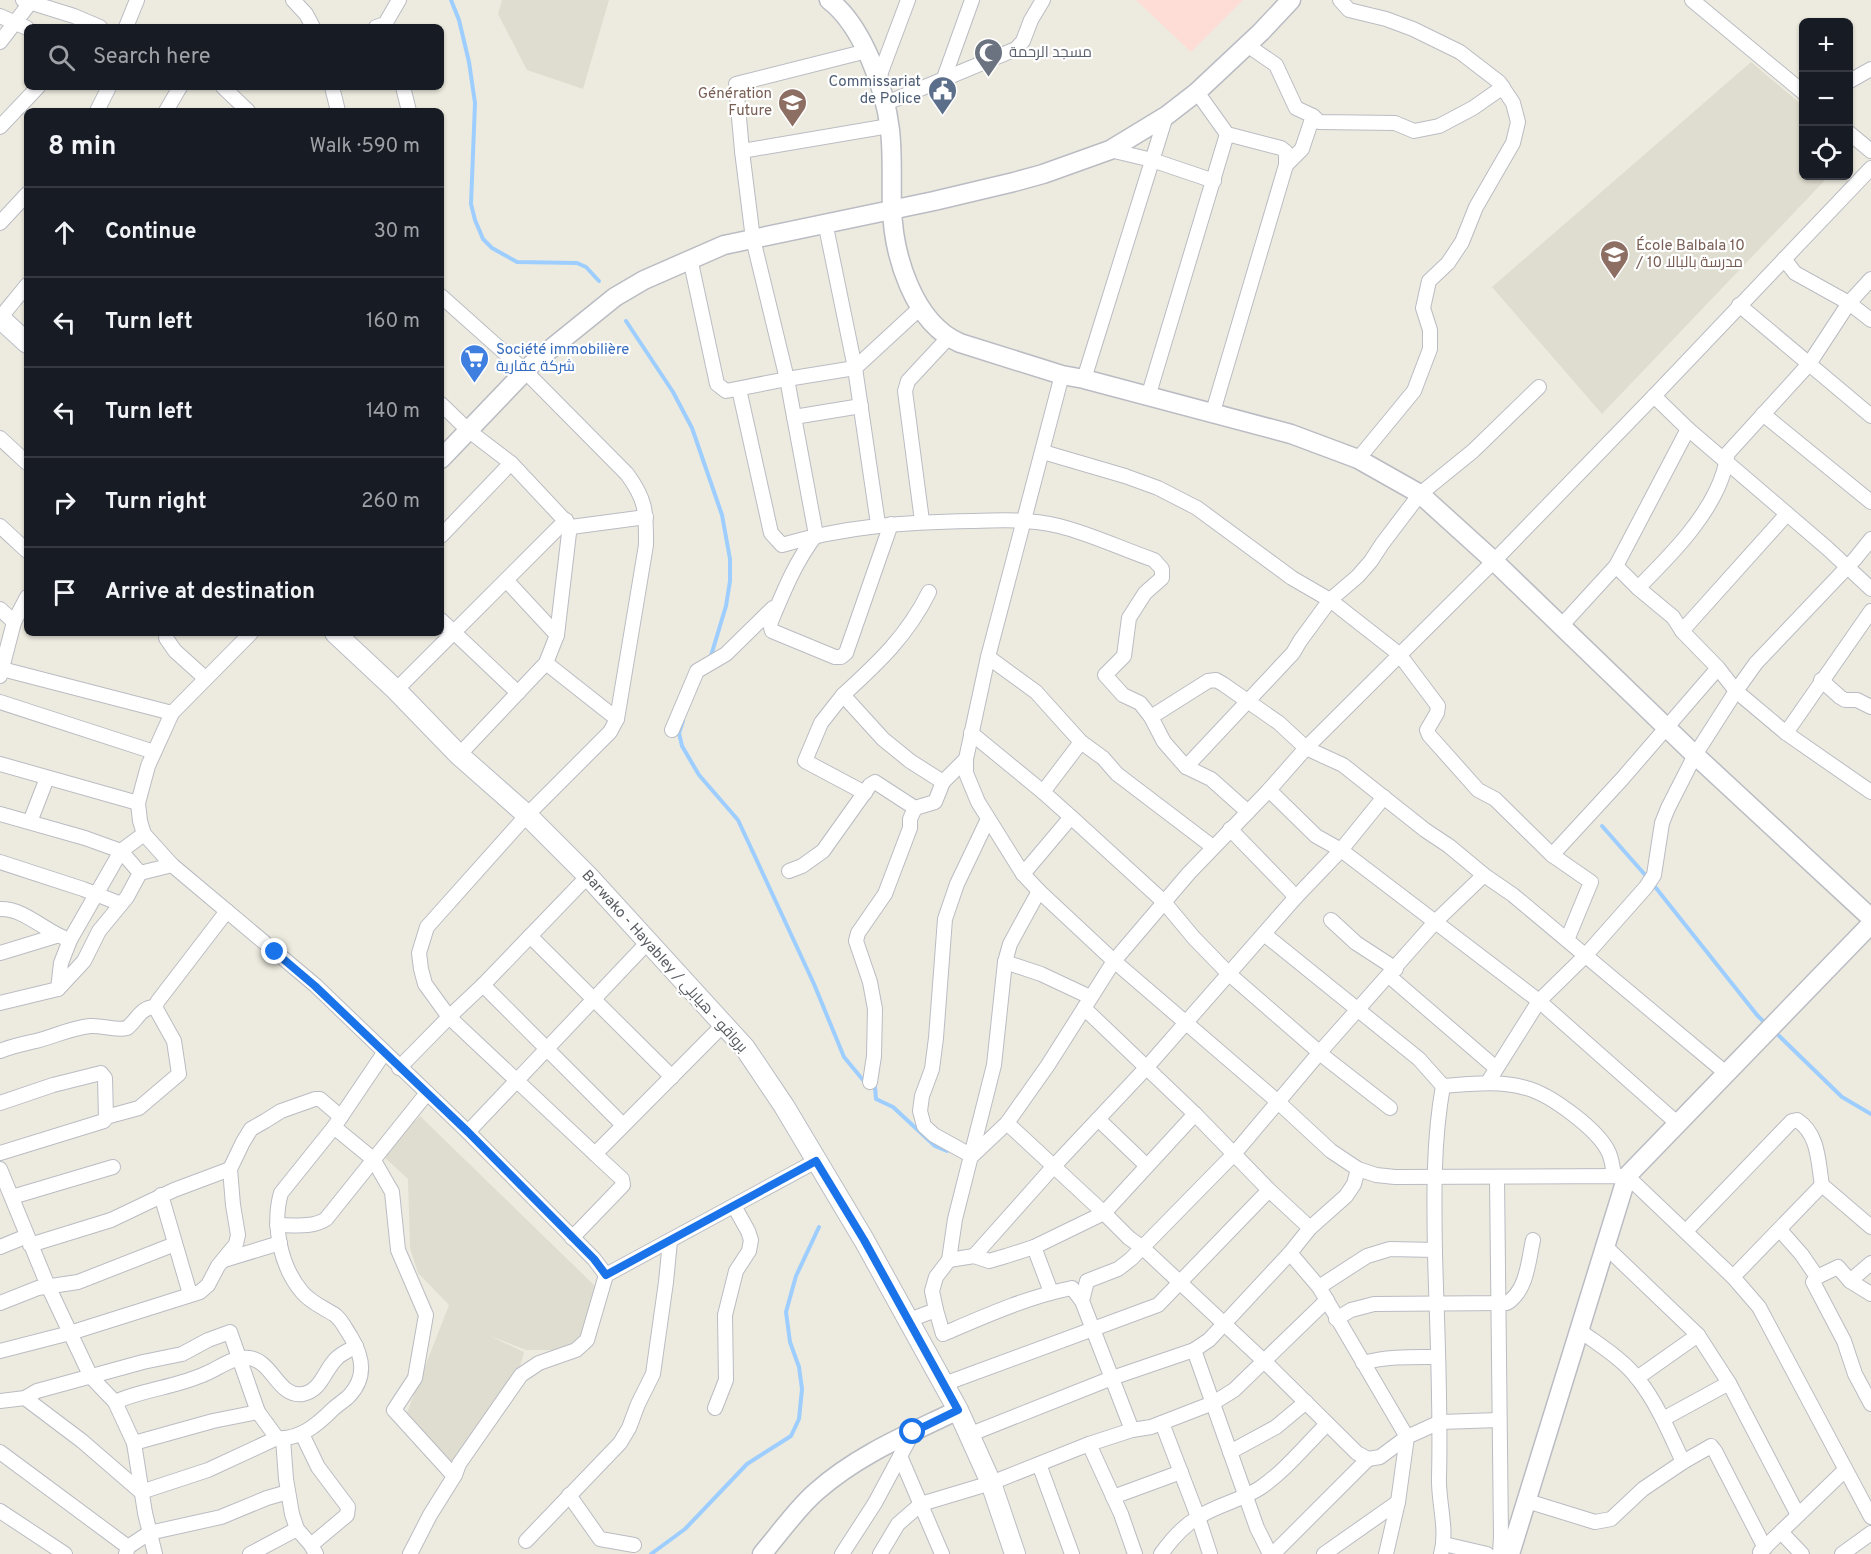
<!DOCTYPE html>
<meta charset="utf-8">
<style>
body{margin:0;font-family:Overpass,Cairo,sans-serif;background:#242831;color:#f1f3f6}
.controls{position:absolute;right:18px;top:18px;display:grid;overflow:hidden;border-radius:9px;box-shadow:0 2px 4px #0004}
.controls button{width:54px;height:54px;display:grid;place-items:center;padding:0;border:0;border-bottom:2px solid #363941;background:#171b24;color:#f1f3f6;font:30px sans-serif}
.stop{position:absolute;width:18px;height:18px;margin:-14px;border:4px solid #1a73e8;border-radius:50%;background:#fff}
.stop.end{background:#1a73e8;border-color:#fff;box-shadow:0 2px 6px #0008}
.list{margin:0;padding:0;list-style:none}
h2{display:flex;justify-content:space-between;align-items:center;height:78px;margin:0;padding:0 24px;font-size:26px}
h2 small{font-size:20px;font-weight:400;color:#9ea1a6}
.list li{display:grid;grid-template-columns:39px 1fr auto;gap:18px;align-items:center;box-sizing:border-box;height:90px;padding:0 24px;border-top:2px solid #363941}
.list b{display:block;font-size:22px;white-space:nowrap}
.list em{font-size:20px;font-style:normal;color:#9ea1a6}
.icon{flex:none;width:33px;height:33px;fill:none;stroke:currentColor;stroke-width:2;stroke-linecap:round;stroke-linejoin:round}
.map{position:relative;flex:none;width:1871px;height:1554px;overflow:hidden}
.search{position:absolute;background:#171b24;box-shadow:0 2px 4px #0004;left:24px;top:24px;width:420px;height:66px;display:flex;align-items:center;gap:15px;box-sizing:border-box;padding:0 21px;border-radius:9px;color:#9ea1a6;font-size:22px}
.panel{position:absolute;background:#171b24;box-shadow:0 2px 4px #0004;left:24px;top:108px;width:420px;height:528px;border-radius:9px}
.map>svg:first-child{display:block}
.education{fill:#dfddcf}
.medical{fill:#feddd7}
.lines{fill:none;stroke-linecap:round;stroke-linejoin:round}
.stream{stroke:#9dceff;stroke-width:4}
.minor-casing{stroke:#babcc3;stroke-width:16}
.tertiary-casing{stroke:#babcc3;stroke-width:21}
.secondary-casing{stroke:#babdc5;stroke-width:22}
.minor{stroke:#fff;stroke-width:14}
.tertiary{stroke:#fff;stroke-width:18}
.secondary{stroke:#fff;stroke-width:20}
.route{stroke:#1a73e8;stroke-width:8}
.labels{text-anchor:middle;stroke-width:4.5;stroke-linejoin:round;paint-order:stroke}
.worship-label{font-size:15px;fill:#5b616d;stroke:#fff;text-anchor:start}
.service-label{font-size:15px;fill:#4e5e75;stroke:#fff;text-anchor:end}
.education-label{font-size:15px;fill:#785e54;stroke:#fff;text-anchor:end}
.shop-label{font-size:15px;fill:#366cbe;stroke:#fff;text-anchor:start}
.street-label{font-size:15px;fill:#585c62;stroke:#fff}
</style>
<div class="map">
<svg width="1871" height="1554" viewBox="0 0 1871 1554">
<rect width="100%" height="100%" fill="#edebdf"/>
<!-- education -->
<g class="education">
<polygon points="502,0 609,0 583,89 527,70 498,14"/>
<polygon points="1751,62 1803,106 1804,176 1829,176 1602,414 1492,287"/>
<polygon points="420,1116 596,1287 581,1338 563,1350 526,1350 488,1335 524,1352 516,1380 456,1467 406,1415 449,1305 418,1273 410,1248 408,1179 382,1155"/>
</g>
<!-- medical -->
<polygon class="medical" points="1136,0 1243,0 1191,52"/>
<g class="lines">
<!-- stream -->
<g class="stream">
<polyline points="451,0 459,20 469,62 475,103 471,204 475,220 483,239 492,248 517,262 577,263 586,267 599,281"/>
<polyline points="626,321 673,392 692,428 722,515 730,559 730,581 726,606 710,659"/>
<polyline points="683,721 679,733 682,746 699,775 738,820 814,984 844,1057 863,1080 875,1087 876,1099 893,1107 935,1146 947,1151"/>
<polyline points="1602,826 1647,877"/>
<polyline points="1652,883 1757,1015 1766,1024"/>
<polyline points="1774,1031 1842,1097 1871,1114"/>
<polyline points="651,1554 685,1529 747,1464 791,1436 799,1419 802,1389 799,1367 790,1342 786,1312 796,1276 819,1227"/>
</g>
<defs>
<g id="minor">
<polyline points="23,0 74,16 100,27"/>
<polyline points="293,0 306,14 313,27"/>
<polyline points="1340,0 1349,10 1386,19 1413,29 1460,52 1499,82 1513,103 1518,122 1513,143 1476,207 1462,242 1448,263 1429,281 1423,308 1430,330 1430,349 1414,391 1358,459"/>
<polyline points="1692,0 1804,93"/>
<polyline points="0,16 27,28"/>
<polyline points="126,27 137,0"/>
<polyline points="376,27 385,24 399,0"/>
<polyline points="0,42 30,3"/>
<polyline points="1247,45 1276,65 1296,108 1313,116 1302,149 1286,165"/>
<path d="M 867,51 L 736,84 L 742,151 L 753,239 L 787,379 L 816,535 C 795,562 783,593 770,624 L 772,631 L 835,657 L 841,657 L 846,653 L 891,524"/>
<polyline points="944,78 972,0"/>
<polyline points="1848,82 1871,69"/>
<polyline points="880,83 881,72 908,0"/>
<polyline points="223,87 248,111"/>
<polyline points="332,87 338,111"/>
<polyline points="403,87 409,111"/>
<polyline points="1197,92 1227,134 1281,148 1286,152 1286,165 1212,415"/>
<polyline points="884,104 1016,49 1023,41 1031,20 1043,0"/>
<polyline points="97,111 109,87"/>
<polyline points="166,111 180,87"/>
<polyline points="1313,116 1319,122 1395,123 1414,131 1439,126 1473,108 1503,87"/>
<polyline points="0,127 38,87"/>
<polyline points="1848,132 1871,151"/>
<polyline points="1110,150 1152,160 1214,181"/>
<polyline points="742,151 889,126"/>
<polyline points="0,223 27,194"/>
<polyline points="690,258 717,384 726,391 787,379 855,368 825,222"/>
<polyline points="1784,259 1795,273 1849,303 1871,320"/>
<path d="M 441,296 L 525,371 L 627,474 C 647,501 646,513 646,545 L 617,719 L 610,732 L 527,815 L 427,927 L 419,953 L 421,969 L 425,984 L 449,1017 L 595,1154 L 724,1024"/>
<polyline points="1739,305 1871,416"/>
<polyline points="0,318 27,285"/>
<polyline points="1062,375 988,657 966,759 966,773 978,802 1023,874 1039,891 1114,961 1277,1101 1331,1151 1358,1169 1376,1175 1395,1177 1627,1176 1733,1277 1759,1307 1871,1517"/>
<polyline points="1084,379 1166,116"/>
<path d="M 739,389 L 771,533 L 782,545 C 846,526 906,522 972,521 C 1002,520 1030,519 1059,526 C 1091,534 1122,549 1154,560 L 1162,569 L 1162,578 L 1145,593 L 1129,618 L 1124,656 L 1105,675 L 1123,695 L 1140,703 L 1151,717 L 1164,742 L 1186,767 L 1211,779 L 1248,812"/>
<polyline points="1148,397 1227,134"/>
<polyline points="441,404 469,431 511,463 571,527"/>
<polyline points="1763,414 1871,502"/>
<polyline points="794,417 861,406"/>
<polyline points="1688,429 1827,548 1871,589"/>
<polyline points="0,438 27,463"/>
<polyline points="1043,452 1125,476 1158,488 1197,508 1292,578 1330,600 1399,654 1438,706 1437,713 1427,730 1429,735 1478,790 1495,799 1552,855 1591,882 1567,940"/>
<polyline points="922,521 905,391 908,381 948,338"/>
<polyline points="878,524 855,368 920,308"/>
<polyline points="0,526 27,551"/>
<polyline points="571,527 646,517"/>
<polyline points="441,536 511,463"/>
<path d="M 1616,566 L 1638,588 C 1670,556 1711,515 1724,471 C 1726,465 1726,459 1728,453 L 1809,364 L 1849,303 L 1871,279"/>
<polyline points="506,580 557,635"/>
<polyline points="1638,588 1673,617 1682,631 1718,668 1736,691 1786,733 1871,792"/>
<path d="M 929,592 C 907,636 879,662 843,695 L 883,739 L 910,761 L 943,782"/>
<polyline points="0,609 14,622"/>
<polyline points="441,620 518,693"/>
<polyline points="1562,625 1616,566 1688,429 1654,396"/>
<polyline points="1682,631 1787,514"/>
<polyline points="251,633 172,713 148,766 138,803 140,821 144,834 172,865 315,985 468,1132 594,1259 606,1275 816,1161"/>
<polyline points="166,638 175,651 205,678"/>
<polyline points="988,657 1036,692 1081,742 1103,758 1117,774 1213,847"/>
<polyline points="546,663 617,719"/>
<polyline points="2,669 172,713"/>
<polyline points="0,676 14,622 27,597"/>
<polyline points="1821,680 1840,697 1845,700 1857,700 1871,707"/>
<polyline points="396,690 566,520"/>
<polyline points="843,695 821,723 805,761 865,793"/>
<polyline points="0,702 154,752"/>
<polyline points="1151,717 1208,681 1216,680 1223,684 1279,723 1306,748 1343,765 1425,830 1449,846 1484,875 1513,895 1727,1074"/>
<polyline points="672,730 697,671 726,654 773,608"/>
<polyline points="971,733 1043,792"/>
<polyline points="1786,733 1871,611"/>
<polyline points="459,755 546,663 557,635 569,533 571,527"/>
<polyline points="0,764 138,803"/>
<polyline points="1186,767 1293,653 1300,641 1330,600 1358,576 1371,561 1382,544 1420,494 1473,451 1539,387"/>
<polyline points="1269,790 1316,836 1341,850 1539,1001 1677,1123"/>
<polyline points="0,814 85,838 121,851 70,940 61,963 58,989"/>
<polyline points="1071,817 1164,902 1194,938 1228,973 1327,1059 1390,1108"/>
<polyline points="988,819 957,884 945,919 936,1038 932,1069 922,1096 920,1111 924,1126 934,1135 972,1156 1007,1123 1048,1065 1114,961 1189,873 1269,790 1306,748 1494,561 1654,396 1871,168"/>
<polyline points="30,822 47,778"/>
<polyline points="1230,829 1296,897"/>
<polyline points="1552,855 1622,779 1718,668"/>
<polyline points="0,862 83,889 121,904"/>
<polyline points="789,871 802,866 823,851 870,785 875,782 915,808"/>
<polyline points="140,873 172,865"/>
<polyline points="1023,874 1071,817 1043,792 1081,742"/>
<path d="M 0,909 C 25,908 46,933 70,940"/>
<polyline points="1331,920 1356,943 1396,969"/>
<path d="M 1264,934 L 1419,1059 L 1443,1086 C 1470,1084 1499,1080 1526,1088 C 1550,1094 1599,1130 1609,1153 C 1612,1160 1613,1168 1614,1176"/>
<polyline points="530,936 672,1077"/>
<polyline points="0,953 56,936"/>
<polyline points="1005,962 1041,974 1090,997"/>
<polyline points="1389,976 1496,1068"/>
<polyline points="483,985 623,1125"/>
<polyline points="0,1003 58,989 84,961 99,931 127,897 140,873 121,851 144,834"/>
<polyline points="1084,1008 1195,1114 1269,1190 1310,1228"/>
<path d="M 0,1051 C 12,1046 23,1044 36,1041 C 55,1036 71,1028 90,1026 C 103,1025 115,1031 127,1028 C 137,1020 141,1007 155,1007"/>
<polyline points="399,1068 449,1017 483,985 588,876"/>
<polyline points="870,1082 874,1056 875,1009 870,982 856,941 858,933 885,894 910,828 910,819 915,808 935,802 943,782 966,759"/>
<polyline points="1488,1082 1539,1001 1585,956 1646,887 1654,875 1662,823 1668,808 1695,755 1736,691 1756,663 1855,559 1871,539"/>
<polyline points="0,1103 53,1085 101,1073 105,1078 106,1117"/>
<polyline points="1195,1114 1104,1213 1129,1238 1143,1248 1265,1362 1357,1453 1368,1459 1380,1457 1407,1437 1440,1422 1499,1420"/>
<polyline points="1098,1119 1147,1166"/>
<polyline points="334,1127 373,1159 392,1192 398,1250 426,1315 415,1378 394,1410 454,1476"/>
<polyline points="468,1132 648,942"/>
<polyline points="0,1153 104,1121 106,1117 139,1108 179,1074 174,1041 155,1007 158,1001 227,911"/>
<polyline points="0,1169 48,1286 91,1377 115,1402 134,1443 145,1513 155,1554"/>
<polyline points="1497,1178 1501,1537 1500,1554"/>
<polyline points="161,1195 190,1294"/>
<polyline points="12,1197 113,1167"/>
<path d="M 277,1225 C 293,1225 313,1228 326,1219 L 427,1093"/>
<polyline points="1780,1230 1802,1255 1817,1277 1813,1282 1844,1341 1855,1374 1871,1404"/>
<path d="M 1686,1231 L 1788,1125 L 1792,1121 L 1797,1120 C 1819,1134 1818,1162 1822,1185 L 1871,1227"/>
<polyline points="572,1238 623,1185 622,1179 595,1154"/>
<polyline points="30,1245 111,1220 174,1190 230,1169"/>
<polyline points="1605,1246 1698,1335 1729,1383 1798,1515"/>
<polyline points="0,1247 27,1236"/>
<polyline points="1034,1247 1051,1292"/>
<polyline points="1290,1253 1319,1287 1407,1437 1398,1502 1386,1554"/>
<polyline points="974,1256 1054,1166 1147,1067 1296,897 1341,850 1384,797"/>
<polyline points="224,1260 280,1243"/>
<polyline points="949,1260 974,1256 989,1261 1006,1256 1034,1247 1104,1213 1007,1123"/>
<polyline points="1733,1277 1822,1185"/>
<polyline points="1817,1277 1838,1267 1850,1281 1871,1294"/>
<polyline points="1850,1281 1871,1263"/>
<polyline points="1319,1287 1367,1256 1390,1249 1435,1250"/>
<polyline points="1327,1300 1234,1390 1213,1403 1151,1427 1132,1430 1082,1301 1087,1281 1118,1269 1131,1259 1234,1154 1320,1052 1436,921 1484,875"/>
<polyline points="0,1303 38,1288 78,1282 175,1244"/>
<path d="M 936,1310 L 943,1334 C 985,1316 1027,1297 1072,1288 L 1082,1301"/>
<path d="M 1336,1319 L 1351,1310 L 1374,1304 L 1507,1303 C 1527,1290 1528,1263 1533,1240"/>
<polyline points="909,1320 936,1310 932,1291 936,1277 949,1260 955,1219 994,1065 1005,962 1010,944 1039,891"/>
<path d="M 1579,1330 C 1599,1345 1623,1359 1638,1379 C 1657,1403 1670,1434 1683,1462"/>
<polyline points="1194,1350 1257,1528 1270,1554"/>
<polyline points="0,1351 70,1333 200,1292 208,1285 218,1266 236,1244 238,1235 233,1205 230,1169 243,1142 251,1129 265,1121 281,1111 315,1099 320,1099 341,1117"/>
<path d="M 1363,1363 C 1388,1356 1412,1357 1438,1357"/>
<polyline points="1637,1378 1698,1335"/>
<polyline points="944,1384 1158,1305 1269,1190"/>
<path d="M 25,1398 L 82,1441 L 141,1492 L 208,1470 L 277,1438 C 299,1440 317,1425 332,1410 C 337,1405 344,1401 349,1396 C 367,1377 363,1357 351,1337 C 346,1330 342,1320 335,1315 C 323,1307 311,1303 302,1292 C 280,1266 272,1224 281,1193 L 334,1127 L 384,1053"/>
<polyline points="0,1401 25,1398 37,1391 143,1362 182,1354 208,1340 230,1332 258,1412"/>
<path d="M 115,1402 C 144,1389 178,1387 207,1373 C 219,1368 234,1356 249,1358 C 273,1361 278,1398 303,1394 C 322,1390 324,1370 337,1358 C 342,1353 350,1350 356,1346"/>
<polyline points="715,1408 726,1380 725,1315 736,1271 749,1251 751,1240 748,1231 734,1206"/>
<polyline points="1663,1419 1729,1383"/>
<polyline points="1162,1423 1198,1517 1210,1554"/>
<polyline points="302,1434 318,1467 348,1507 347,1515 311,1545"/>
<polyline points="971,1434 1112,1378 1194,1350 1209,1340 1290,1253 1310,1228 1346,1196 1354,1184 1358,1169"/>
<polyline points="283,1439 286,1479 292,1514 297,1529 311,1545 316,1554"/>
<polyline points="134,1443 213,1421 258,1412 277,1438"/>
<polyline points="1089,1444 1121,1514 1135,1554"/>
<polyline points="0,1452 128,1547"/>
<polyline points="1230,1452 1276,1427 1306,1402"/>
<polyline points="900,1456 942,1554"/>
<polyline points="1039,1464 1072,1554"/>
<polyline points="569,1495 600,1539 634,1545"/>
<polyline points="1113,1497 1181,1472"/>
<polyline points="1527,1501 1595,1522 1611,1519 1643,1489 1683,1462 1711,1446 1715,1451 1765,1548"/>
<polyline points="0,1511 65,1554"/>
<polyline points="1781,1532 1802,1554"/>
<polyline points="526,1541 620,1443 629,1428 638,1404 653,1374 666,1282 670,1241"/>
<polyline points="1444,1544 1487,1554"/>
<polyline points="1760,1552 1845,1470"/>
<polyline points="126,1554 128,1547 149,1533 221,1517 267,1498 288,1492"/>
<polyline points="250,1554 297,1529"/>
<polyline points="410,1554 430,1515 455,1475 459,1464 521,1375 539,1363 576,1350 587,1340 606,1275"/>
<polyline points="842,1554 875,1503 913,1432"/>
<polyline points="880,1554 898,1524 921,1504 991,1483 1089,1444 1132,1430"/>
<path d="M 1161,1554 C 1171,1540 1182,1527 1197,1518 C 1216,1505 1240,1501 1260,1488 C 1285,1471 1305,1446 1327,1424"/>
<polyline points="1273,1554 1368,1459"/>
<polyline points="1324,1554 1398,1502"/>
<path d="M 1441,1554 C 1448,1530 1438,1502 1439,1477 C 1441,1403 1437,1328 1435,1254 C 1434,1197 1433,1141 1443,1086"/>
<polyline points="1842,1554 1871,1533"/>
</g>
<g id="tertiary">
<path d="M 829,0 C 863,26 885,89 890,130 C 893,156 891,181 892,207 C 893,254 913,323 960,343 L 1062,375 L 1084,379 L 1291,434 L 1358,459 L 1420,494 L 1494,561 L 1695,755 L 1871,918"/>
<polyline points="441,459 532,364 615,297 644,280 724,245 934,201 1014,182 1043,174 1110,150 1166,116 1197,92 1261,32 1291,0"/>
<path d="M 762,1554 C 780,1533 797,1508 817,1491 C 859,1454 909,1434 958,1410"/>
<polyline points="1510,1554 1627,1176 1871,924"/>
</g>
<g id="secondary">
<polyline points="0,318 27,343"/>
<polyline points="335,633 396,690 459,755 527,815 588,876 745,1048 784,1106 864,1240 958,1410 991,1483 1015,1554"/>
</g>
</defs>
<!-- minor casing -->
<use href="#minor" class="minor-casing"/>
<!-- tertiary casing -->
<use href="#tertiary" class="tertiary-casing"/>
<!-- secondary casing -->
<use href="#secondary" class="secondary-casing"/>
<!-- minor -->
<use href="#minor" class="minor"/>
<!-- tertiary -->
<use href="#tertiary" class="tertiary"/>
<!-- secondary -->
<use href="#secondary" class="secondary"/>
</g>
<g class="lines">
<!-- route -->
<polyline class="route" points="275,952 315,986 468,1132 594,1259 606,1275 816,1161 864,1240 958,1410 913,1432"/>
</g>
<!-- icons -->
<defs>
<symbol id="mosque-pin" viewBox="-11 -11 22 30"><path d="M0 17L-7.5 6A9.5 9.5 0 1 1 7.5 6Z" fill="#6b7280" stroke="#fff"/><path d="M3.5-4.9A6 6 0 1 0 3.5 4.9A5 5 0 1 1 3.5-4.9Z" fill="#fff"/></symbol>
<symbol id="civic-pin" viewBox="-11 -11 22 30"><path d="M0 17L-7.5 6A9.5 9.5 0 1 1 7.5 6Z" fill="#5c6f8a" stroke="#fff"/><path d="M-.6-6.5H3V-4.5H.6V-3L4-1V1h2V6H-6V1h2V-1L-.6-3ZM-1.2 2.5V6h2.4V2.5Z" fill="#fff"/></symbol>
<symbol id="school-pin" viewBox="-11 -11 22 30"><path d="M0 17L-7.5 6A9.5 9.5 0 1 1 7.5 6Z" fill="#8d6e63" stroke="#fff"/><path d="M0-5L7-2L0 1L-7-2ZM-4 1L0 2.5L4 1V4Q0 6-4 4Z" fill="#fff"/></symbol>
<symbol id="supermarket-pin" viewBox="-11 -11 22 30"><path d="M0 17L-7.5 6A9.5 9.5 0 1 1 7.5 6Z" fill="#3f7fe0" stroke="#fff"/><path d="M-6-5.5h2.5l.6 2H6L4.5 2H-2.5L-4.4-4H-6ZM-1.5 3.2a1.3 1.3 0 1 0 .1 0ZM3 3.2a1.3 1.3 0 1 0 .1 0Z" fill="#fff"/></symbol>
</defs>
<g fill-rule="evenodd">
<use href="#mosque-pin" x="972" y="36" width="33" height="45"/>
<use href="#civic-pin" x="926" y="74" width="33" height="45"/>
<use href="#school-pin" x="776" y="86" width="33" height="45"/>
<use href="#school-pin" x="1598" y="238" width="33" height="45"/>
<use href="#supermarket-pin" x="458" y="342" width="33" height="45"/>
</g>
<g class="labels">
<!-- worship labels -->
<g class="worship-label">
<text x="1009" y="57">مسجد الرحمة</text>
</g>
<!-- service labels -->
<g class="service-label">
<text x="921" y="86">Commissariat<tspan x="921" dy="17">de Police</tspan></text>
</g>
<!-- education labels -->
<g class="education-label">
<text x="772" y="98">Génération<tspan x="772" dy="17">Future</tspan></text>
<text x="1636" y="250" text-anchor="start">École Balbala 10<tspan x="1636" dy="17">/ مدرسة بالبالا 10</tspan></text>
</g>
<!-- shop labels -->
<g class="shop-label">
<text x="496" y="354">Société immobilière<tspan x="496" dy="17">شركة عقارية</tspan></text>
</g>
<!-- street labels -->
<g class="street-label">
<text transform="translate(665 961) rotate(48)" y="5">Barwako - Hayabley / برواقو - هيابلي</text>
</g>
</g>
</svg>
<div class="controls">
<button>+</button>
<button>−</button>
<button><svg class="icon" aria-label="locate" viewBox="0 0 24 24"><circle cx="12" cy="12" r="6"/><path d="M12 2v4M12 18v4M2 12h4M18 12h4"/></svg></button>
</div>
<div class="stop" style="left:913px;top:1432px"></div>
<div class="stop end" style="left:275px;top:952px"></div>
<div class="search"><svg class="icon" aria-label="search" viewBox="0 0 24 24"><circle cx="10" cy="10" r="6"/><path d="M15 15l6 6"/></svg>Search here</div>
<section class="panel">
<h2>8 min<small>Walk · 590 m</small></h2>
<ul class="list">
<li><svg class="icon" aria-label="ahead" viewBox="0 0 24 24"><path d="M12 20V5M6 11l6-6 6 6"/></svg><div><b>Continue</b></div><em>30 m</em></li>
<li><svg class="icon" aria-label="left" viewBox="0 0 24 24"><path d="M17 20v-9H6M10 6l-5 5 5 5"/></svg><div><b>Turn left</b></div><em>160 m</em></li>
<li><svg class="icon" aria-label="left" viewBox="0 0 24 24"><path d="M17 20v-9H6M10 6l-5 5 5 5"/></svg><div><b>Turn left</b></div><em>140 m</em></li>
<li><svg class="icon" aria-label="right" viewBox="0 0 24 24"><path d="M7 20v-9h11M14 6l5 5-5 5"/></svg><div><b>Turn right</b></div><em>260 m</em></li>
<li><svg class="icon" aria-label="arrive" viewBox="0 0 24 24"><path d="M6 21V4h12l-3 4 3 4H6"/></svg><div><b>Arrive at destination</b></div></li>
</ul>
</section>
</div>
